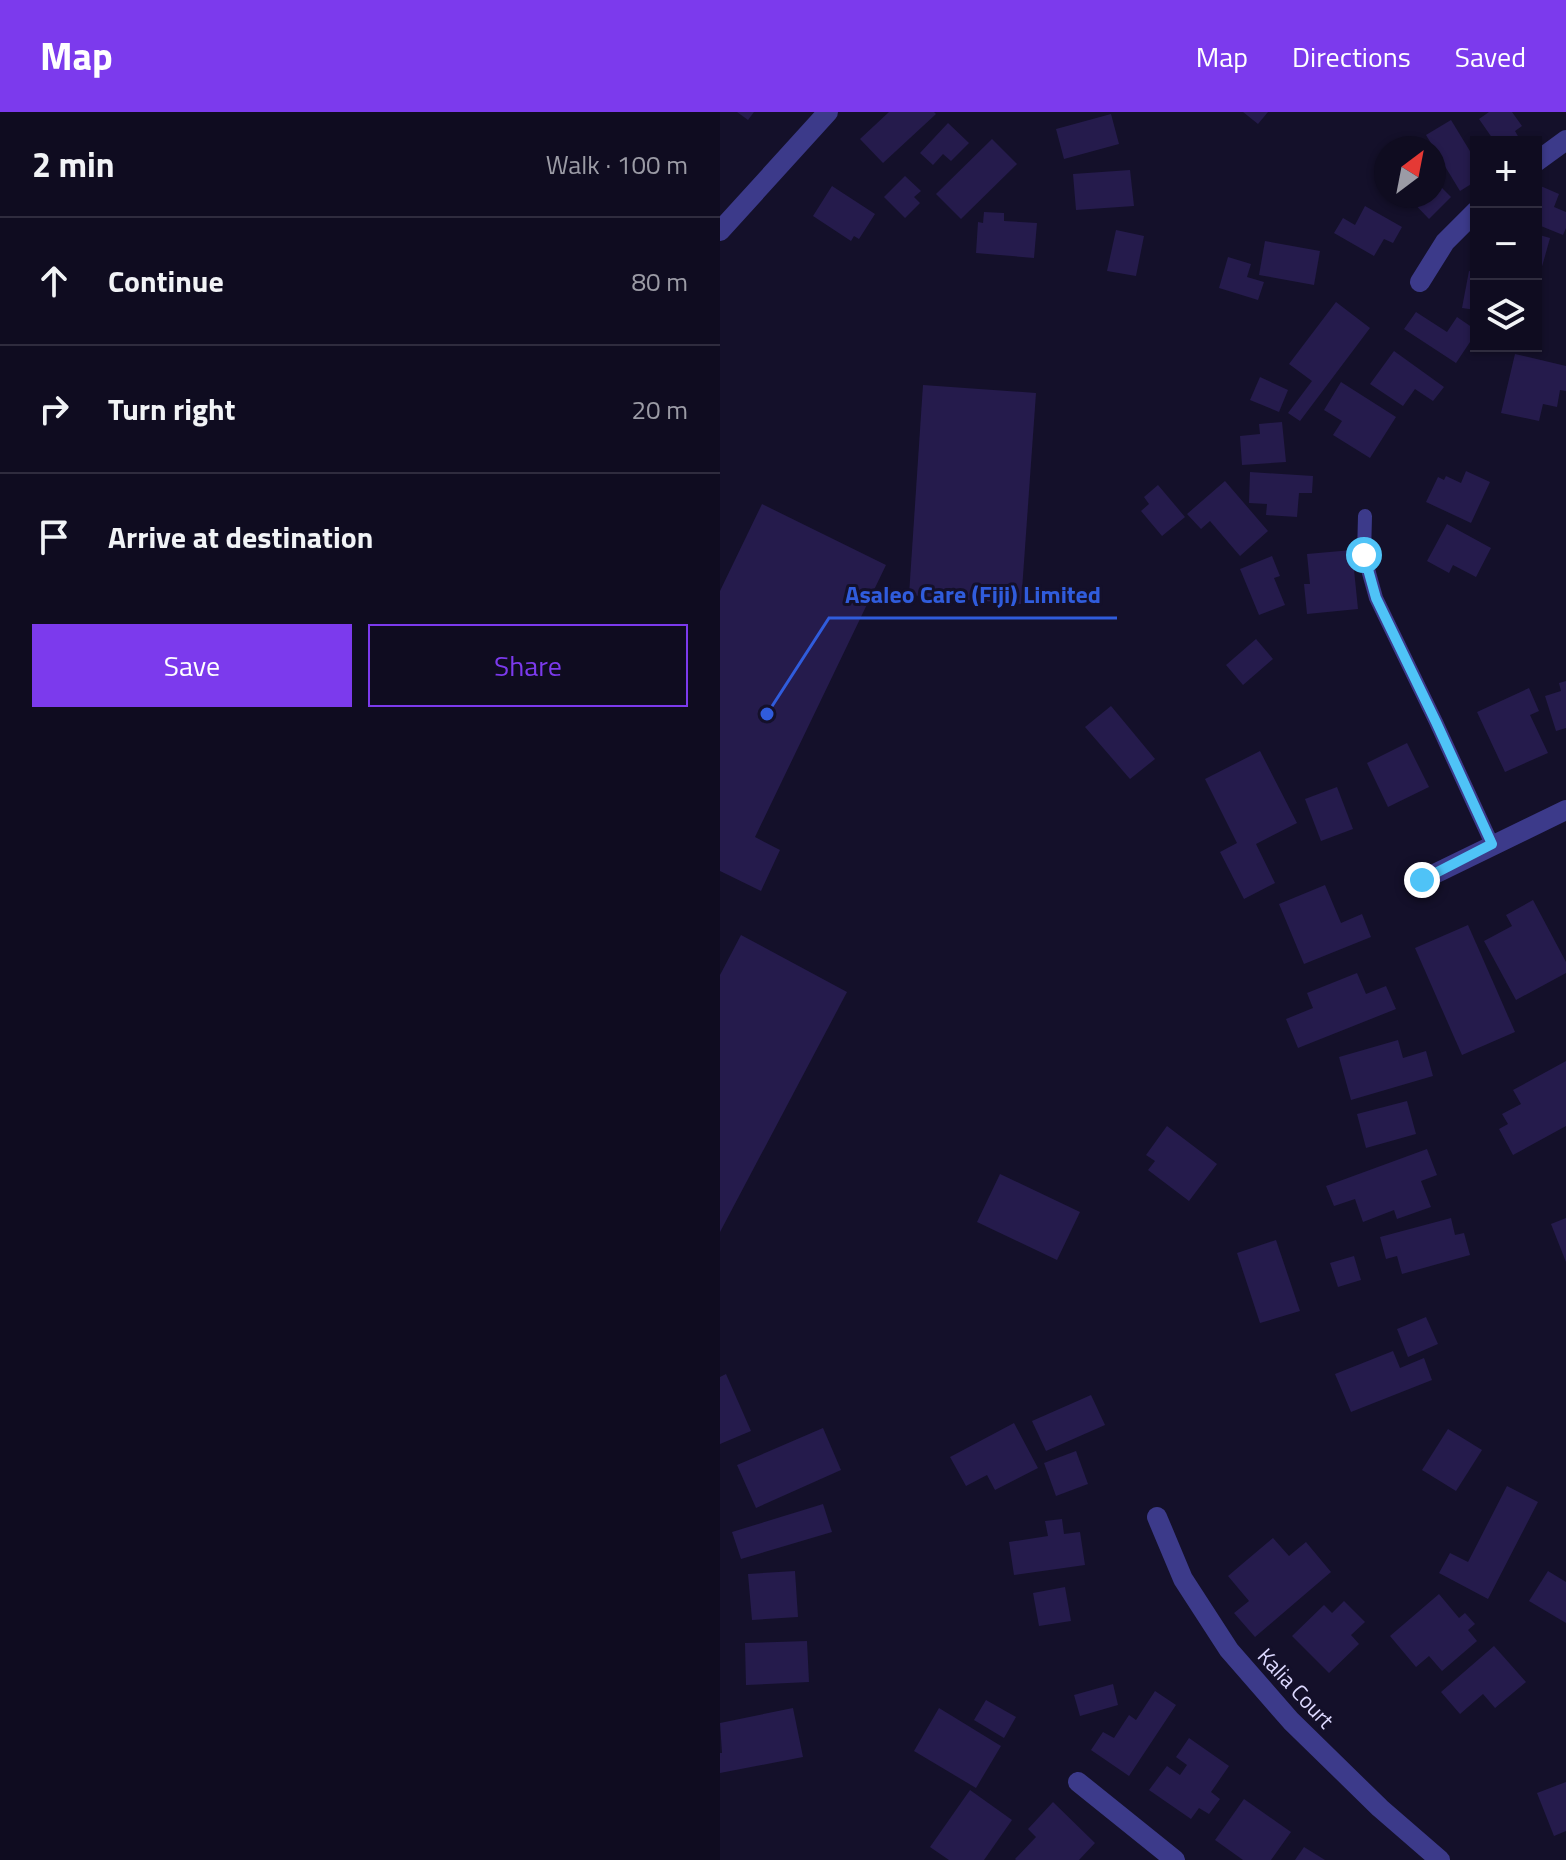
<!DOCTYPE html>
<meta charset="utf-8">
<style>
body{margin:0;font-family:"Titillium Web",sans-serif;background:#1d1a2d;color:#f1f3f6}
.controls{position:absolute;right:24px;top:24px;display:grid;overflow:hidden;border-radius:0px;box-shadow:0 2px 6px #0004}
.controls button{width:72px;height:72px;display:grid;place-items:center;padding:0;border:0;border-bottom:2px solid #2f2c3e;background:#0f0c20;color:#f1f3f6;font:40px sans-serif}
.compass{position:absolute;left:654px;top:24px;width:72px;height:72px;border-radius:50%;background:#0f0c20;box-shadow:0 2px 6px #0004;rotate:32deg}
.stop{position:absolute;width:24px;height:24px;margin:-18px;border:6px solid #4fc3f7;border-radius:50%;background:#fff}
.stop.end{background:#4fc3f7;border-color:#fff;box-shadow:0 2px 8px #0008}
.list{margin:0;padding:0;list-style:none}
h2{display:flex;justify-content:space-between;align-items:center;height:104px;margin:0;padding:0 32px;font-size:34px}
h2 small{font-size:26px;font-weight:400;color:#9b9ba5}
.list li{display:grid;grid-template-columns:52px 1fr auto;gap:24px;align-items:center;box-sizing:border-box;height:128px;padding:0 32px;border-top:2px solid #2f2c3e}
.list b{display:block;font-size:30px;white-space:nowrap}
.list em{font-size:26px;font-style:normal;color:#9b9ba5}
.actions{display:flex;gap:16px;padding:24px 32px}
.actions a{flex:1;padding:18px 0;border:2px solid #7c3aed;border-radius:0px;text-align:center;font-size:28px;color:#7c3aed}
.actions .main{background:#7c3aed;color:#fff}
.icon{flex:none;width:44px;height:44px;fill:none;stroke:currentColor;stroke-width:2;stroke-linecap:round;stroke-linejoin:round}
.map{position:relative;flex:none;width:846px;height:1748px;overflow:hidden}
header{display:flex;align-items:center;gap:48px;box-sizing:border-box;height:112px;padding:0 40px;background:#7c3aed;color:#fff}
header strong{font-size:38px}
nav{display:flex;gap:44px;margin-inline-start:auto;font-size:28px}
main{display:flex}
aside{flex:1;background:#0f0c20}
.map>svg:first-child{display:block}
.building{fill:#251b4c}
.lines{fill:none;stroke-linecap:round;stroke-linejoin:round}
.service{stroke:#3c3a8a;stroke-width:14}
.minor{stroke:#3c3a8a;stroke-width:20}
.tertiary{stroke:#3c3a8a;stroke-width:20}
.route{stroke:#4fc3f7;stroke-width:10}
.labels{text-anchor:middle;stroke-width:6;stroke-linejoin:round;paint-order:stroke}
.street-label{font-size:22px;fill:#ddd9ff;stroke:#14102a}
.leader{fill:none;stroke:#305cdc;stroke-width:3}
.callout-dot{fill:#305cdc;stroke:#14102a;stroke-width:3}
.callout-label{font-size:24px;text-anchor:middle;font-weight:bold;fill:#305cdc;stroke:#14102a;stroke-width:6;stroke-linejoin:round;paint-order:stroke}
</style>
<header>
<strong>Map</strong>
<nav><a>Map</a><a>Directions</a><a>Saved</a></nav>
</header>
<main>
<aside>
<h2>2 min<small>Walk · 100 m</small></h2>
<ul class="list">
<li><svg class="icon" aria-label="ahead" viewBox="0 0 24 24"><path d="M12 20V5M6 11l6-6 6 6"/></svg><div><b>Continue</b></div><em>80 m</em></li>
<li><svg class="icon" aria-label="right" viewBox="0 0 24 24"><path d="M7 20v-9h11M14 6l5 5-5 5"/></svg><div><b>Turn right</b></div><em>20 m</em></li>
<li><svg class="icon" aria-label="arrive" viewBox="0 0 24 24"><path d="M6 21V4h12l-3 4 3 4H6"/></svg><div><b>Arrive at destination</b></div></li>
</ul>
<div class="actions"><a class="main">Save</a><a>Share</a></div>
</aside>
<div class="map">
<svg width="846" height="1748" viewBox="0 0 846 1748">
<rect width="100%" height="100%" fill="#14102a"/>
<!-- building -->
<g class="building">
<polygon points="17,0 34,0 28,8"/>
<polygon points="169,0 214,0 216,2 163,51 140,27"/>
<polygon points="523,0 548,0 538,12"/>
<polygon points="769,0 792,0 802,14 795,19 799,26 794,30 775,30 759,7"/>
<polygon points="391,2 399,32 344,47 336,17"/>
<polygon points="731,8 756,49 756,69 740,79 706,23"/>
<polygon points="228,11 249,31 231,49 223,42 213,53 200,41"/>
<polygon points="272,27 297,52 241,107 216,82"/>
<polygon points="410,58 414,94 356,98 353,62"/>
<polygon points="185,64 201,79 194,85 200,91 185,106 164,85"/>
<polygon points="714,68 731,85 709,107 687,84 714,84"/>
<polygon points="816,72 839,82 834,95 846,100 846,116 843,123 816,112"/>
<polygon points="112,74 155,102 139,127 134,124 131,129 93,104"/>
<polygon points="645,94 682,115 673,131 664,127 654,144 614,121 623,106 635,113"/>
<polygon points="264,100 284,101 284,109 317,111 314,146 256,141 258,110 263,111"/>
<polygon points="396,118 424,124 416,164 387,159"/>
<polygon points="816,122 830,126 821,158 816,157"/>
<polygon points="545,129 600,139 594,173 539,163"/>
<polygon points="508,145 531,152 527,165 544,170 538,188 499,176"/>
<polygon points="749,159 756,160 756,198 742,196"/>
<polygon points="616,190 650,216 580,309 568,301 592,269 569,252"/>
<polygon points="696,200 727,220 737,205 756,218 756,221 736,251 684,217"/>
<polygon points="674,239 724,275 713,289 695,277 683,294 650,272"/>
<polygon points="795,242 846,254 846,279 840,278 837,295 823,292 819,309 781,301"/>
<polygon points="540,265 568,278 559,300 530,288"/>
<polygon points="621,270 676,305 650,346 613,323 622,309 604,298"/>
<polygon points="203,273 316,281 301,492 189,483"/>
<polygon points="562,310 566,350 522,353 520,324 540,322 539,312"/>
<polygon points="746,359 770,370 751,411 706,390 718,365 724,368 726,364 741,371"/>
<polygon points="530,360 593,364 592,381 579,381 577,405 546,403 547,392 529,391"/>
<polygon points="505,369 548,419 520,444 490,409 481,417 467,402"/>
<polygon points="438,373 465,405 442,424 421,399 429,392 424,385"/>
<polygon points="42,392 166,453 35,725 60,738 41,779 0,759 0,479"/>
<polygon points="727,412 771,436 756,465 733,453 729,461 707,449"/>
<polygon points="632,438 638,497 587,502 584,472 590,472 587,442"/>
<polygon points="552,444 560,464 554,466 565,493 539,503 520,457"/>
<polygon points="536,527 553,547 523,573 506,553"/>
<polygon points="846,569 846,616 836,619 825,584 841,579 839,571"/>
<polygon points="809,576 819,599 810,603 828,641 785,660 757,600"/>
<polygon points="391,594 435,647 410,667 365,615"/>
<polygon points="687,631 709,675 668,695 647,651"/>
<polygon points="540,639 577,711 536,732 555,771 524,787 500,740 517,731 485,667"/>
<polygon points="617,675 633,717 601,729 585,687"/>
<polygon points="605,773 621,811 642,802 651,825 584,852 559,792"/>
<polygon points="813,788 846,850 846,861 796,888 764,829 792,814 786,803"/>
<polygon points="748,813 795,920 742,943 695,836"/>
<polygon points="21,823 127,880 0,1120 0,863"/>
<polygon points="637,861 646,882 666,874 676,897 578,936 566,907 593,896 587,881"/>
<polygon points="678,928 683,946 706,939 713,964 631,988 619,945"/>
<polygon points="846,949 846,1014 793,1043 779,1017 788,1012 782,1002 801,992 793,978"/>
<polygon points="687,989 696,1022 646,1036 637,1002"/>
<polygon points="447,1014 497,1052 469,1089 428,1058 435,1049 426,1043"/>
<polygon points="707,1037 717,1063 701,1069 711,1095 677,1107 674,1098 643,1110 635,1087 614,1094 606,1074"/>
<polygon points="280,1062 360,1100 337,1148 257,1110"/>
<polygon points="731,1106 735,1123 744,1121 750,1143 682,1162 677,1144 666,1147 660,1125"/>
<polygon points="846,1106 846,1150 831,1112"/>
<polygon points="556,1128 580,1199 540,1211 517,1141"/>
<polygon points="634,1144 641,1168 618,1175 610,1151"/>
<polygon points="706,1205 718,1232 688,1245 677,1217"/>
<polygon points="673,1239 680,1256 704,1246 712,1268 631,1300 615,1262"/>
<polygon points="6,1262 31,1319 0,1332 0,1265"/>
<polygon points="371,1283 385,1313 326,1339 312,1309"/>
<polygon points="294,1311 318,1356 275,1378 267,1363 246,1374 230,1345"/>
<polygon points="103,1316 121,1358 36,1396 17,1353"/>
<polygon points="728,1317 762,1338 736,1379 702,1358"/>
<polygon points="356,1339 368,1372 336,1384 324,1351"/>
<polygon points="787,1374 818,1390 768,1487 719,1461 730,1441 748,1450"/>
<polygon points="103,1392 112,1420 21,1447 12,1420"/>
<polygon points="342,1407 344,1422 360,1420 365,1453 294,1463 289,1430 328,1424 325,1409"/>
<polygon points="553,1426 569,1444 586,1430 611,1460 535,1525 514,1501 529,1489 508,1464"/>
<polygon points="75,1459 78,1505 32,1508 28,1462"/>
<polygon points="828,1459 846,1470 846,1511 809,1489"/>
<polygon points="345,1475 351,1509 319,1514 313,1481"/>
<polygon points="719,1482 739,1506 745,1501 755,1512 748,1518 757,1529 722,1559 709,1544 696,1555 670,1524"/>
<polygon points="624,1489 645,1510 631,1523 639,1532 609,1561 572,1524 604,1493 612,1501"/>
<polygon points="87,1529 89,1570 26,1573 25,1531"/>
<polygon points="774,1534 806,1570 775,1596 763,1582 740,1602 721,1580"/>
<polygon points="393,1572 398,1593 360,1604 354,1583"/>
<polygon points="435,1579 456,1593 409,1664 371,1638 383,1620 394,1626 409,1603 416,1608"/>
<polygon points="266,1588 296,1605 284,1626 254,1608"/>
<polygon points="73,1596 83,1645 0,1661 0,1641 2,1641 0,1611"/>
<polygon points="219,1596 281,1634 256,1676 194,1639"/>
<polygon points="469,1626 509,1654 491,1680 500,1687 489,1702 479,1696 471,1707 429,1678 447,1654 460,1663 467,1653 456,1645"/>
<polygon points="846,1670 846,1719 834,1724 817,1681"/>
<polygon points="250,1678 292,1708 264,1748 229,1748 210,1735"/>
<polygon points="524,1687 571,1720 551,1748 523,1748 495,1728"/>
<polygon points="333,1690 375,1731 359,1748 296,1748 295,1747 316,1725 308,1717"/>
<polygon points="584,1735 605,1748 575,1748"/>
</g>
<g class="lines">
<!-- service -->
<polyline class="service" points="645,404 644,443 656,486 716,610 772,732"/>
<!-- minor -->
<g class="minor">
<polyline points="816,50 846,28"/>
<polyline points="700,170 725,130 756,99"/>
<polyline points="702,768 846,698"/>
<polyline points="437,1405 463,1467 509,1538 571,1609 660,1696 720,1748"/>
<polyline points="358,1670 455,1748"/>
</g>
<!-- tertiary -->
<polyline class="tertiary" points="0,119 108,0"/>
</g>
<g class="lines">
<!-- route -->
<polyline class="route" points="644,443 656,486 716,610 772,732 702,768"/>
</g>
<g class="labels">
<!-- street labels -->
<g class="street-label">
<text transform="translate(576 1576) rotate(47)" y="8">Kalia Court</text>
</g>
</g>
<!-- callouts -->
<path class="leader" d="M47 602L109 506H397"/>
<circle class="callout-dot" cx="47" cy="602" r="8"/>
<g class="callout-label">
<text x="253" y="491">Asaleo Care (Fiji) Limited</text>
</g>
</svg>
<div class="controls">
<button>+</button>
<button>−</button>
<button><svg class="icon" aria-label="layers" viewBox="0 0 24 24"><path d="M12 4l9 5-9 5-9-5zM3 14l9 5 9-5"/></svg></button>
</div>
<svg class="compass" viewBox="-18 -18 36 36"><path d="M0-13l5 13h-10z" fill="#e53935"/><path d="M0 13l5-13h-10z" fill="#9b9ba5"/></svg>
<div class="stop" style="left:644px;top:443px"></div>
<div class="stop end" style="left:702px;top:768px"></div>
</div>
</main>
